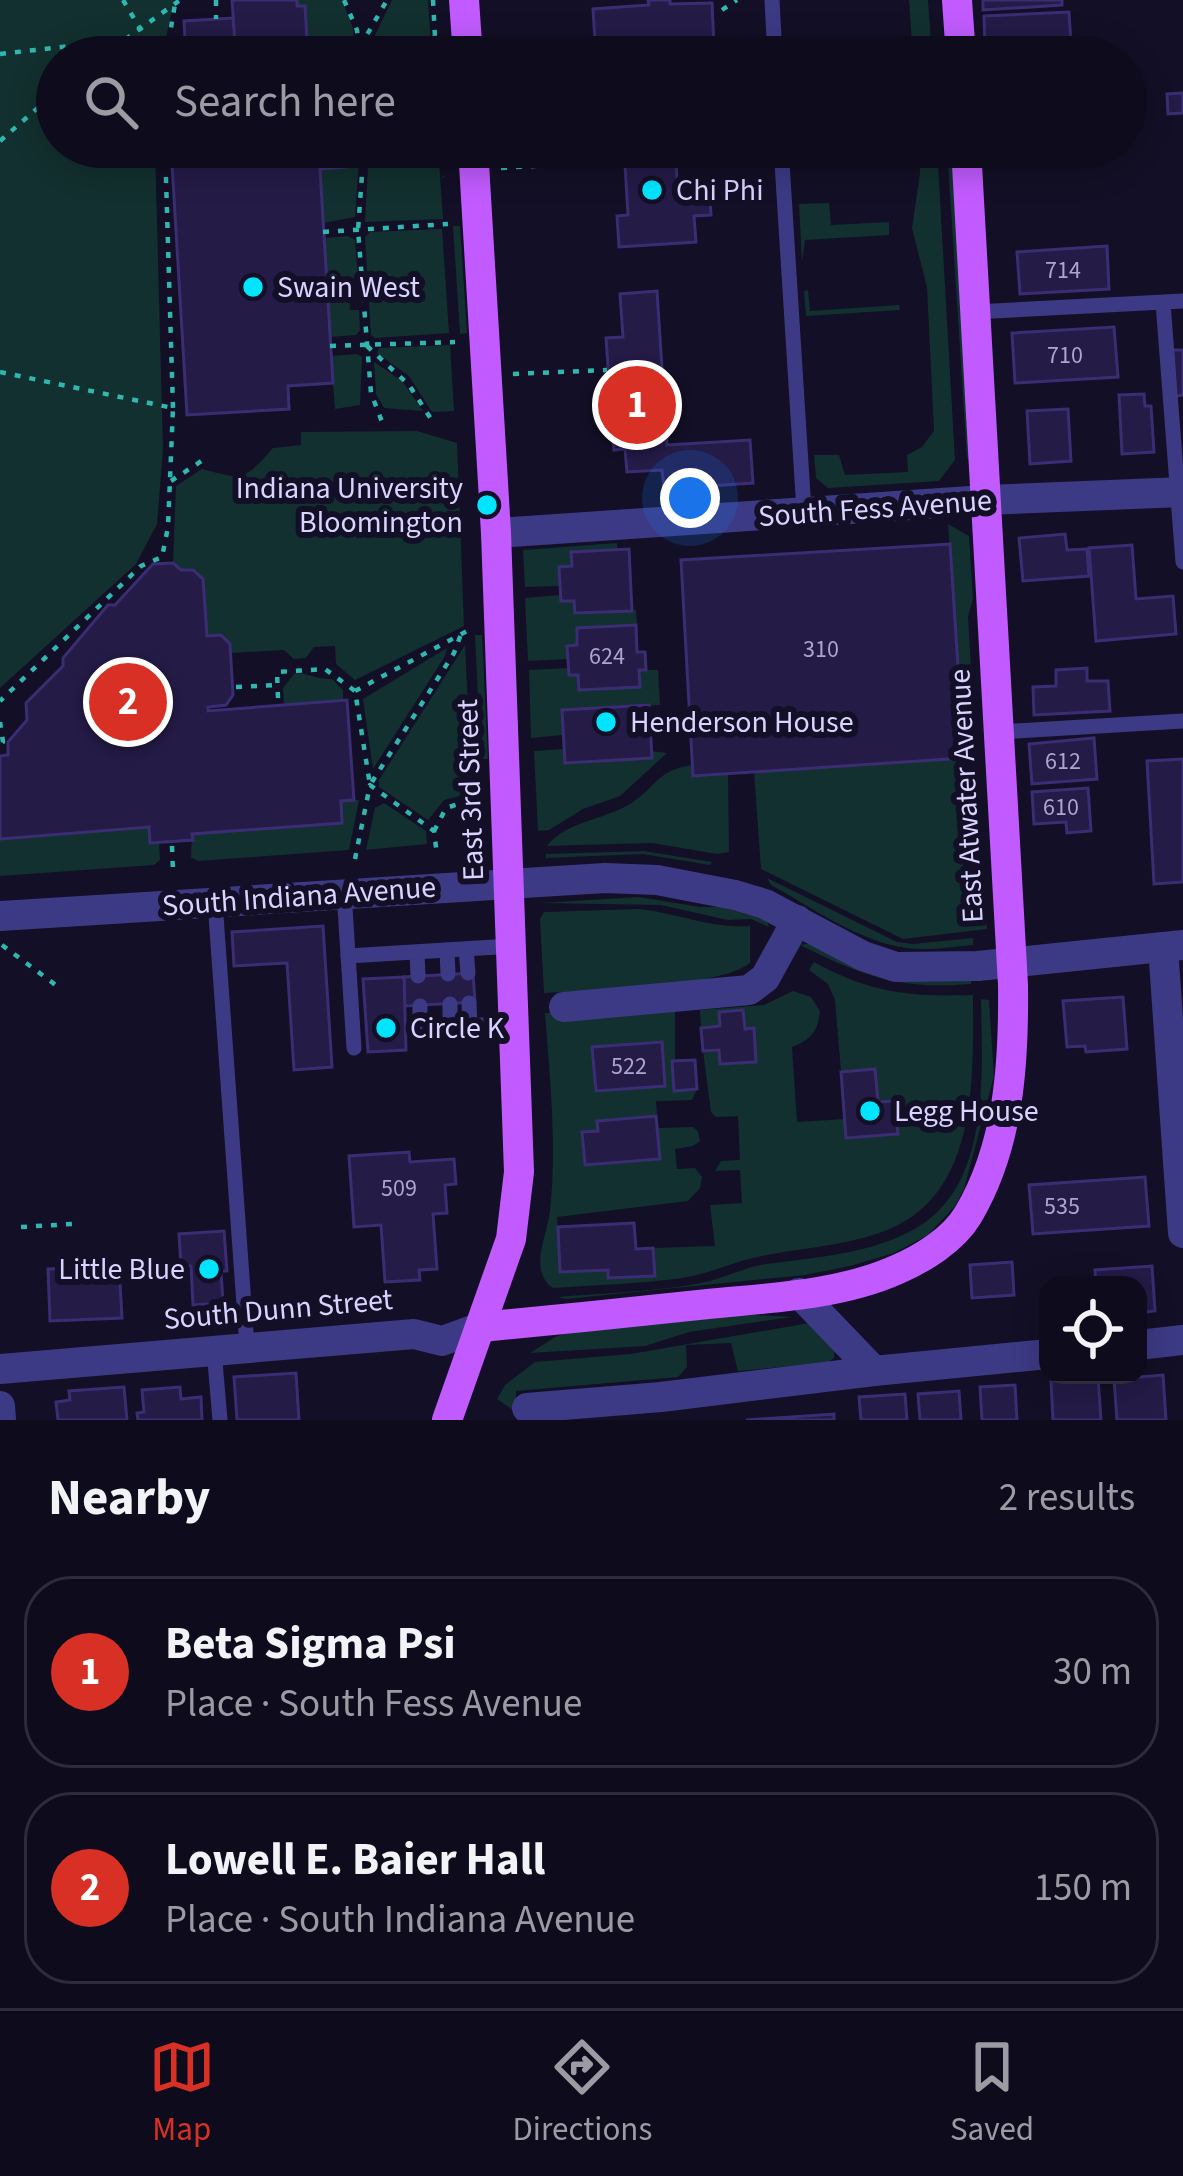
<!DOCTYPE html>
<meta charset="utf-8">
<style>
body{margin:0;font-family:"Source Sans 3",sans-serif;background:#1c1929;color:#f1f3f6}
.controls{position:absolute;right:36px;bottom:36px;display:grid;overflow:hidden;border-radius:24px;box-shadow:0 6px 30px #0003}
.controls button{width:108px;height:108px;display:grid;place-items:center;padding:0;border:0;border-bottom:3px solid #2e2b3b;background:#0e0b1c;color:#f1f3f6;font:60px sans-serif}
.you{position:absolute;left:690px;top:498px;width:42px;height:42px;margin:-30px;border:9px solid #fff;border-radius:50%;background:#1a73e8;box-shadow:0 0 0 18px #1a73e833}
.badge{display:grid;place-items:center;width:78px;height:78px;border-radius:50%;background:#d93025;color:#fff;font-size:39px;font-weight:700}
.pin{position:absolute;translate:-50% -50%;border:6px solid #fff;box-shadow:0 3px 12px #0006}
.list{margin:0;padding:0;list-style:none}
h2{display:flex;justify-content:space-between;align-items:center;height:156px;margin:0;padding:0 48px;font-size:51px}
h2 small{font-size:39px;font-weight:400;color:#9b9ba3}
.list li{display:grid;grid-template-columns:78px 1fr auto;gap:36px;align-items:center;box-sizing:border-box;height:192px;margin:0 24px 24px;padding:0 24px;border:3px solid #2e2b3b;border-radius:48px}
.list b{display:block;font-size:45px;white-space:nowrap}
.list p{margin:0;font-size:39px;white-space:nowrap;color:#9b9ba3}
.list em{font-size:39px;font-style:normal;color:#9b9ba3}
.icon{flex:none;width:66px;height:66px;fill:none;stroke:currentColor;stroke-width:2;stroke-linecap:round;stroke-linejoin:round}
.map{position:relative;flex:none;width:1183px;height:1420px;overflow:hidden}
.search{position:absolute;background:#0e0b1c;box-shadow:0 6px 30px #0003;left:36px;right:36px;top:36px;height:132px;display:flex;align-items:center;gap:30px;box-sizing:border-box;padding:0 42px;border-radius:66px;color:#9b9ba3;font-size:45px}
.sheet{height:588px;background:#0e0b1c}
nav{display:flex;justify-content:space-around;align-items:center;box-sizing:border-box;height:168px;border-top:3px solid #2e2b3b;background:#0e0b1c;font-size:33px;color:#9b9ba3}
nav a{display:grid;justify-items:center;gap:6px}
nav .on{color:#d93025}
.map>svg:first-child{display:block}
.green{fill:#12302f}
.building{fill:#241b47;stroke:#3b2d73;stroke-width:3}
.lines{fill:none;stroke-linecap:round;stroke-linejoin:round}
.path{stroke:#2fb8b0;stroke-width:4.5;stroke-dasharray:6 9;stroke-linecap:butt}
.service{stroke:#3d3a85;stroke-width:15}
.minor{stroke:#3d3a85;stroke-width:30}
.tertiary{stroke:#3d3a85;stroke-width:30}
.primary{stroke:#c25bff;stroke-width:30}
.poi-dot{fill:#00e5ff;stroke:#130f26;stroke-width:4.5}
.labels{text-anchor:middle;stroke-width:12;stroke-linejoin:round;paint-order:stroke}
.number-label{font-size:24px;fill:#aca6d1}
.poi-label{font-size:30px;fill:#d9d4ff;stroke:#130f26;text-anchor:start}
.street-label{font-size:30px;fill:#d9d4ff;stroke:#130f26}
</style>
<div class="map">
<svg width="1183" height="1420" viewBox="0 0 1183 1420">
<rect width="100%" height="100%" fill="#130f26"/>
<!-- green -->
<g class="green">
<polygon points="0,0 174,0 162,57 57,57 57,147 155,147 163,450 157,524 136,564 0,688"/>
<polygon points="297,0 342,0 353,28 355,57 308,57 305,7 297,6"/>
<polygon points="392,0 428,0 432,57 365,56"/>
<polygon points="909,0 928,0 932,57 913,57"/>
<polygon points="345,147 360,147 355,217 323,223 320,169 345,167"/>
<polygon points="369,147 438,147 443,219 365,222"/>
<polygon points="919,147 937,147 955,460 939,481 828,488 816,478 814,455 839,455 845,475 908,472 907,455 922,447 934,431 927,287 912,228 920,173"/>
<polygon points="947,147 955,147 974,458 967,458"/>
<polygon points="829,203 831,225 889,222 889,235 805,240 802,262 799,204"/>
<polygon points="453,226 460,226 467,333 460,334"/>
<polygon points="442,229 449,333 375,338 371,335 365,237 370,232"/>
<polygon points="348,236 355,240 359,293 349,294 350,310 359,310 360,330 356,335 330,337 324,238"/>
<polygon points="808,290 810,311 899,305 900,310 806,316 804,291"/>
<polygon points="450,345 454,411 432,412 409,376 377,353 379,348"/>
<polygon points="357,354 362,357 360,405 335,409 331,356"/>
<polygon points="374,362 402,381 423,411 384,408 376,394"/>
<path d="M 417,431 L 457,443 L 464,626 L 355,680 L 336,664 L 335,646 L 314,647 L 306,658 L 294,659 L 284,650 L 231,653 L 230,644 L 221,636 L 207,636 L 203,579 L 193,570 L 181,570 L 173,563 L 176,486 L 202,469 C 243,480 244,481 273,448 L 301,445 L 301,432 Z"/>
<polygon points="948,524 969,536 973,599 968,616 975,738 962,739"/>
<polygon points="617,543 617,550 571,552 572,566 560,586 525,587 523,550"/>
<polygon points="560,595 561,601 574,601 576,613 636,610 637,625 577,628 577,645 568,659 528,661 525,598"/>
<polygon points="482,635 488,759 481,759 475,635"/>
<polygon points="465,645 472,793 444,800 428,820 379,787 379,780"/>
<polygon points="447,648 445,656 373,769 363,699"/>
<polygon points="569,668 569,675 578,675 580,689 639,670 658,670 660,705 562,710 563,735 531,738 529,670"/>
<path d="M 295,673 C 310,673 317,680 332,679 L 343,690 L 343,701 L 284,705 L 283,688 Z"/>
<polygon points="564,749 566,763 651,751 667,753 620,796 583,809 549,830 538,831 534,751"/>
<polygon points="964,758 969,767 976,767 987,929 903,939 761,869 754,772"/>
<path d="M 693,765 L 728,774 L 729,852 L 717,854 L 652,843 L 547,846 C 566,821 604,820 630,804 C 657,787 656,770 693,765 Z"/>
<polygon points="359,800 349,850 198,861 191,857 192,834 342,823 341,801"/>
<polygon points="384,803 426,831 427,844 366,850 375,808"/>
<polygon points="149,827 159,842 160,860 154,865 0,876 0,839"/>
<polygon points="644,851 712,862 710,865 643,854 546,858 546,854"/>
<path d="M 767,878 L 897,942 L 913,944 L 973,938 L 973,945 C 952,947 929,951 907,948 C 859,942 813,908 771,885 Z"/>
<polygon points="639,897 700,907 741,907 766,919 769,927 751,919 728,920 661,905 540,903"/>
<path d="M 639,909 C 677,913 712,929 750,926 L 750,963 C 718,988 590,990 544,993 L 540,919 L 544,912 Z"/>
<path d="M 813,943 L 972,978 L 971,984 C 900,990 862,976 800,945 Z"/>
<path d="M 814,962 C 870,993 910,997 973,995 C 973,1081 979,1200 879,1233 C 841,1246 801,1248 762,1256 C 735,1261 709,1274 682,1278 C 639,1284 595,1285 553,1288 C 528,1271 547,1236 550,1211 C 557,1145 550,1080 545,1013 L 675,1009 L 675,1091 L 697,1089 L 692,1100 L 656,1101 L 658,1128 L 693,1127 L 698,1131 L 700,1141 L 693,1146 L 675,1149 L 677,1169 L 695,1168 L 702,1177 L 700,1188 L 688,1201 L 557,1217 L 561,1272 L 608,1270 L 609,1278 L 654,1275 L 653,1248 L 715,1246 L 710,1205 L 742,1203 L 740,1170 L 715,1171 L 721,1161 L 740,1160 L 738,1116 L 716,1117 L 711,1112 L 703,1051 L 719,1050 L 721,1064 L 756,1062 L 754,1029 L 745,1029 L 743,1010 L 719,1012 L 720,1026 L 701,1028 L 700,1010 L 764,1005 L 793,991 L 811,997 L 820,1011 C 818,1031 811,1040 792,1047 L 797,1122 L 845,1119 L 835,1000 L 828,984 L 809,970 Z"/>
<path d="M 981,999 L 989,1000 L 994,1076 L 964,1189 L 955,1206 L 928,1235 L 894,1253 L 850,1266 L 805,1275 L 566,1299 L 558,1297 C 604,1293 651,1292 696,1284 C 720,1280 742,1268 766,1264 C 813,1258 866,1254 909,1232 C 992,1191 982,1075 981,999 Z"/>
<polygon points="737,1314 792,1317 689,1332 645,1346 530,1353 555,1337 579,1329"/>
<polygon points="815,1322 835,1346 834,1358 827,1363 738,1371 731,1343 686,1345 687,1367 678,1377 516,1391 516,1412 497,1399 505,1385 535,1362 631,1354"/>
</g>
<!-- building -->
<g class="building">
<polygon points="232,0 297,0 297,6 305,6 308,57 236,57"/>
<polygon points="648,0 670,0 670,4 712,3 714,46 640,52 641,57 596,57 593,9 649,5"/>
<polygon points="983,0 1062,0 1062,5 983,10"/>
<polygon points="1069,12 1071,44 985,49 984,16"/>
<polygon points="233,18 236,57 186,57 184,21"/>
<polygon points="1183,93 1183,113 1168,114 1167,94"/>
<polygon points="171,147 345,147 346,167 320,169 333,383 288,386 289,409 187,415"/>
<polygon points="615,147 707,147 707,159 676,161 678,200 710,198 711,215 694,216 696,242 619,247 617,216 628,215 624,149"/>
<polygon points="1107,246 1109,289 1020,294 1017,252"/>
<polygon points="657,291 667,445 750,440 753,483 664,489 662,470 627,472 625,449 614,450 606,338 623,337 620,294"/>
<polygon points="1114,327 1118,377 1015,383 1012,333"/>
<polygon points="1173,350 1183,350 1183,395 1175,396"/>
<polygon points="1144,394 1145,406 1151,406 1154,452 1122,454 1119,395"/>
<polygon points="1068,409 1071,461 1030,464 1027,411"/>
<polygon points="1065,534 1067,550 1087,549 1089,576 1023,581 1019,538"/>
<polygon points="950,544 964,758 693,776 681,560"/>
<polygon points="1132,545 1136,599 1173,596 1176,634 1096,641 1089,548"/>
<polygon points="629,549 632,611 575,613 574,601 561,601 559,567 572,566 571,552"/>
<polygon points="173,563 181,570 193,570 203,579 207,636 221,635 230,644 233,695 226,705 208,707 208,711 347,700 354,800 341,801 342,823 192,834 193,840 150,843 149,827 0,839 0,756 8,755 8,742 27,720 26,703 63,666 63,658 108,605 115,605 153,564"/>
<polygon points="636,625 637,652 645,652 646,670 639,670 640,687 579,690 578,675 569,675 567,646 577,645 577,628"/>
<polygon points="1087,668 1087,681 1108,681 1110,711 1034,715 1033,687 1056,686 1056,670"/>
<polygon points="649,705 652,758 565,763 562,710"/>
<polygon points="1094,738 1097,779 1032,784 1029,744"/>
<polygon points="1183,759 1183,882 1154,884 1147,761"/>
<polygon points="1088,788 1091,831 1067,833 1066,822 1034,824 1032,792"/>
<polygon points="323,926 332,1067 294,1070 287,963 234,966 232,932"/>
<polygon points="473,973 475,1002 405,1006 404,977"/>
<polygon points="404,977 406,1050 368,1052 363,979"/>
<polygon points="1123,997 1127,1049 1086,1052 1085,1046 1067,1047 1063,1001"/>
<polygon points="743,1010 745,1029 754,1028 756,1062 720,1064 719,1050 703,1051 701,1028 720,1026 719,1012"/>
<polygon points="662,1042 665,1086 596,1091 592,1047"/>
<polygon points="695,1060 697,1089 674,1091 672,1061"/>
<polygon points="875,1069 878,1102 895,1101 898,1134 846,1138 841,1072"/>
<polygon points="656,1116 660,1159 585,1165 582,1132 598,1131 597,1121"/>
<polygon points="409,1152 410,1162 454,1159 456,1184 445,1185 447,1213 433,1214 437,1269 419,1270 420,1280 385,1282 381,1225 354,1227 349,1156"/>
<polygon points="1145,1177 1149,1226 1033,1234 1029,1185"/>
<polygon points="634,1223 636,1249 653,1248 655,1276 608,1278 608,1270 560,1272 558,1227"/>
<polygon points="224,1231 227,1271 221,1271 223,1303 193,1305 191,1266 181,1266 179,1234"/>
<polygon points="103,1257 103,1266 119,1265 122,1318 50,1321 48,1269 80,1268 79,1258"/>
<polygon points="1012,1262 1014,1295 972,1298 970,1265"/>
<polygon points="1152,1266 1155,1311 1138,1313 1138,1285 1096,1285 1095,1270"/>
<polygon points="296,1373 299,1420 237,1420 234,1377"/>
<polygon points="1163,1375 1166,1420 1117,1420 1114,1379"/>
<polygon points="1098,1377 1101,1420 1053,1420 1051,1381"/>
<polygon points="1015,1385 1017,1420 982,1420 980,1387"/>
<polygon points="124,1387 127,1420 58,1420 56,1402 70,1400 69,1391"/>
<polygon points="180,1387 181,1399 201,1397 202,1420 138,1420 137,1413 144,1412 142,1390"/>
<polygon points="959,1391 961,1420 920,1420 918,1394"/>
<polygon points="905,1394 907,1420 861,1420 859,1397"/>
<polygon points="834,1414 834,1420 746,1420"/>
</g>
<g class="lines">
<!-- path -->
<g class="path">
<polyline points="123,0 157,57"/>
<polyline points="216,0 216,19"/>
<polyline points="344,0 357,30 360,57"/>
<polyline points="433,0 436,57"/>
<polyline points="722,10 737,0"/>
<polyline points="360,47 387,0"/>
<polyline points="495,53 581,49"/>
<polyline points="0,54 123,40"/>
<polyline points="101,57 180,0"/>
<polyline points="166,57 175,4"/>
<polyline points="0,141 57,91"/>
<polyline points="165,147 173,408"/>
<polyline points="364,147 358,230 371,393 384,427"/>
<polyline points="442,147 444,177"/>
<polyline points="501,168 618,161"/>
<polyline points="323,232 448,224"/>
<polyline points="330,346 455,342"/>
<polyline points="367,346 409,385 435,425"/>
<polyline points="0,372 173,408 168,527 162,557 141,566 0,701"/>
<polyline points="513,374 607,370"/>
<polyline points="171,481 206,458"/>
<polyline points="236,687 278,685"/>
<polyline points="355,691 469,630"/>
<polyline points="278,698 277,672 325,669 355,691 370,785 454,653 461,634"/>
<polyline points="0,722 3,742 0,745"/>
<polyline points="434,831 446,808 477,798 477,794"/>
<polyline points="172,846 173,871"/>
<polyline points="355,859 370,785 434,831 437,855"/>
<polyline points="2,945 57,986"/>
<polyline points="21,1227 72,1224"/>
</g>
<!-- service -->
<g class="service">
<polyline points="772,0 775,57"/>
<polyline points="781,147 804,511"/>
<polyline points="1163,303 1183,562"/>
<polyline points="975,312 1183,301"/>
<polyline points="999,732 1183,721"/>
<polyline points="344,892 354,1048"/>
<polyline points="215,902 247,1346"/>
<polyline points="466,949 468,973"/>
<polyline points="447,950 448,974"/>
<polyline points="417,952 418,976"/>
<polyline points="348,956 512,946"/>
<polyline points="469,1003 470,1026"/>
<polyline points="450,1004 450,1028"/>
<polyline points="420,1006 420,1031 514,1022"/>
<polyline points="214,1350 220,1420"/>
</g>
<!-- minor -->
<g class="minor">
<polyline points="496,533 985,500 1183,492"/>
<polyline points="1163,947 1183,1233"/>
<polyline points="564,1007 749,990 765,978 797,920"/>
<polyline points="799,1293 874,1371 1048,1354"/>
<polyline points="1138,1345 1183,1340"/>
<polyline points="0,1406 1,1420"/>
<polyline points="527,1408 661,1397 874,1371"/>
</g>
<!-- tertiary -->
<g class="tertiary">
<polyline points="0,916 605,878 657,880 735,895 765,904 863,956 896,967 978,966 1183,945"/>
<polyline points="0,1369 414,1334 442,1341 481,1327"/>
</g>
<!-- primary -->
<g class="primary">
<polyline points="464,0 468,57"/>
<polyline points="957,0 961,57"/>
<path d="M 481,1327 C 557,1320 632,1312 708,1304 C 769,1298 840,1295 896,1270 C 922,1259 953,1240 968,1215 C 1009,1146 1014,1064 1013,985 L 966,147"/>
<polyline points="447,1420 511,1239 519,1172 496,533 473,147"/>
</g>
</g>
<!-- markers -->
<g class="poi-dot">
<circle cx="652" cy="190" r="12"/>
<circle cx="253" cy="287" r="12"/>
<circle cx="487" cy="505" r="12"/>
<circle cx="606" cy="722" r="12"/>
<circle cx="386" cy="1028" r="12"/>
<circle cx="870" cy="1111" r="12"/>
<circle cx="209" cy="1269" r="12"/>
</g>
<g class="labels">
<!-- number labels -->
<g class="number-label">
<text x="1063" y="278">714</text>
<text x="1065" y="363">710</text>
<text x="821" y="657">310</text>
<text x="607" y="664">624</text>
<text x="1063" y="769">612</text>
<text x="1061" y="815">610</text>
<text x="629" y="1074">522</text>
<text x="399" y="1196">509</text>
<text x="1062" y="1214">535</text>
</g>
<!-- poi labels -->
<g class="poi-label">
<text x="676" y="200">Chi Phi</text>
<text x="277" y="297">Swain West</text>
<text x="463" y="498" text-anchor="end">Indiana University<tspan x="463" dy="34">Bloomington</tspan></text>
<text x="630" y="732">Henderson House</text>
<text x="410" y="1038">Circle K</text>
<text x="894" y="1121">Legg House</text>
<text x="185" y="1279" text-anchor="end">Little Blue</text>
</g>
<!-- street labels -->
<g class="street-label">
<text transform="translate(875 508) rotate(-4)" y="10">South Fess Avenue</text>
<text transform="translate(470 790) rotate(-92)" y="10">East 3rd Street</text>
<text transform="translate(966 796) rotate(-93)" y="10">East Atwater Avenue</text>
<text transform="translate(299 896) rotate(-4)" y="10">South Indiana Avenue</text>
<text transform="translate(278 1309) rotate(-5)" y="10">South Dunn Street</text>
</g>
</g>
</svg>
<div class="controls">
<button><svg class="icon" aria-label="locate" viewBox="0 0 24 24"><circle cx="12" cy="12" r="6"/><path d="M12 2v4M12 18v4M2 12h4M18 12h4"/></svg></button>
</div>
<div class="you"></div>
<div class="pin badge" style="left:637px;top:405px">1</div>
<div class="pin badge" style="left:128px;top:702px">2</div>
<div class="search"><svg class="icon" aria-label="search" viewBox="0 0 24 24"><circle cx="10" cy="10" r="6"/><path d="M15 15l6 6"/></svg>Search here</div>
</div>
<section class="sheet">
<h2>Nearby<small>2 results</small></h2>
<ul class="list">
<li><span class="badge">1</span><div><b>Beta Sigma Psi</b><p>Place · South Fess Avenue</p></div><em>30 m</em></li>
<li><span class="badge">2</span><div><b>Lowell E. Baier Hall</b><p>Place · South Indiana Avenue</p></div><em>150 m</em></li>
</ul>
</section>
<nav>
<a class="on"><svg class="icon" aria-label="map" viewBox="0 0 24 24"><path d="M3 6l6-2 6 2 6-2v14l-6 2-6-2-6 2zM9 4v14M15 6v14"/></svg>Map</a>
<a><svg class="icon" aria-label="directions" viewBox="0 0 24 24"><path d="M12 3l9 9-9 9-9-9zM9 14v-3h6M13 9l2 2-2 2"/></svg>Directions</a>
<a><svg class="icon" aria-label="saved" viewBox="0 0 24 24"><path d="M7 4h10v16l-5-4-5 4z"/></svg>Saved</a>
</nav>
